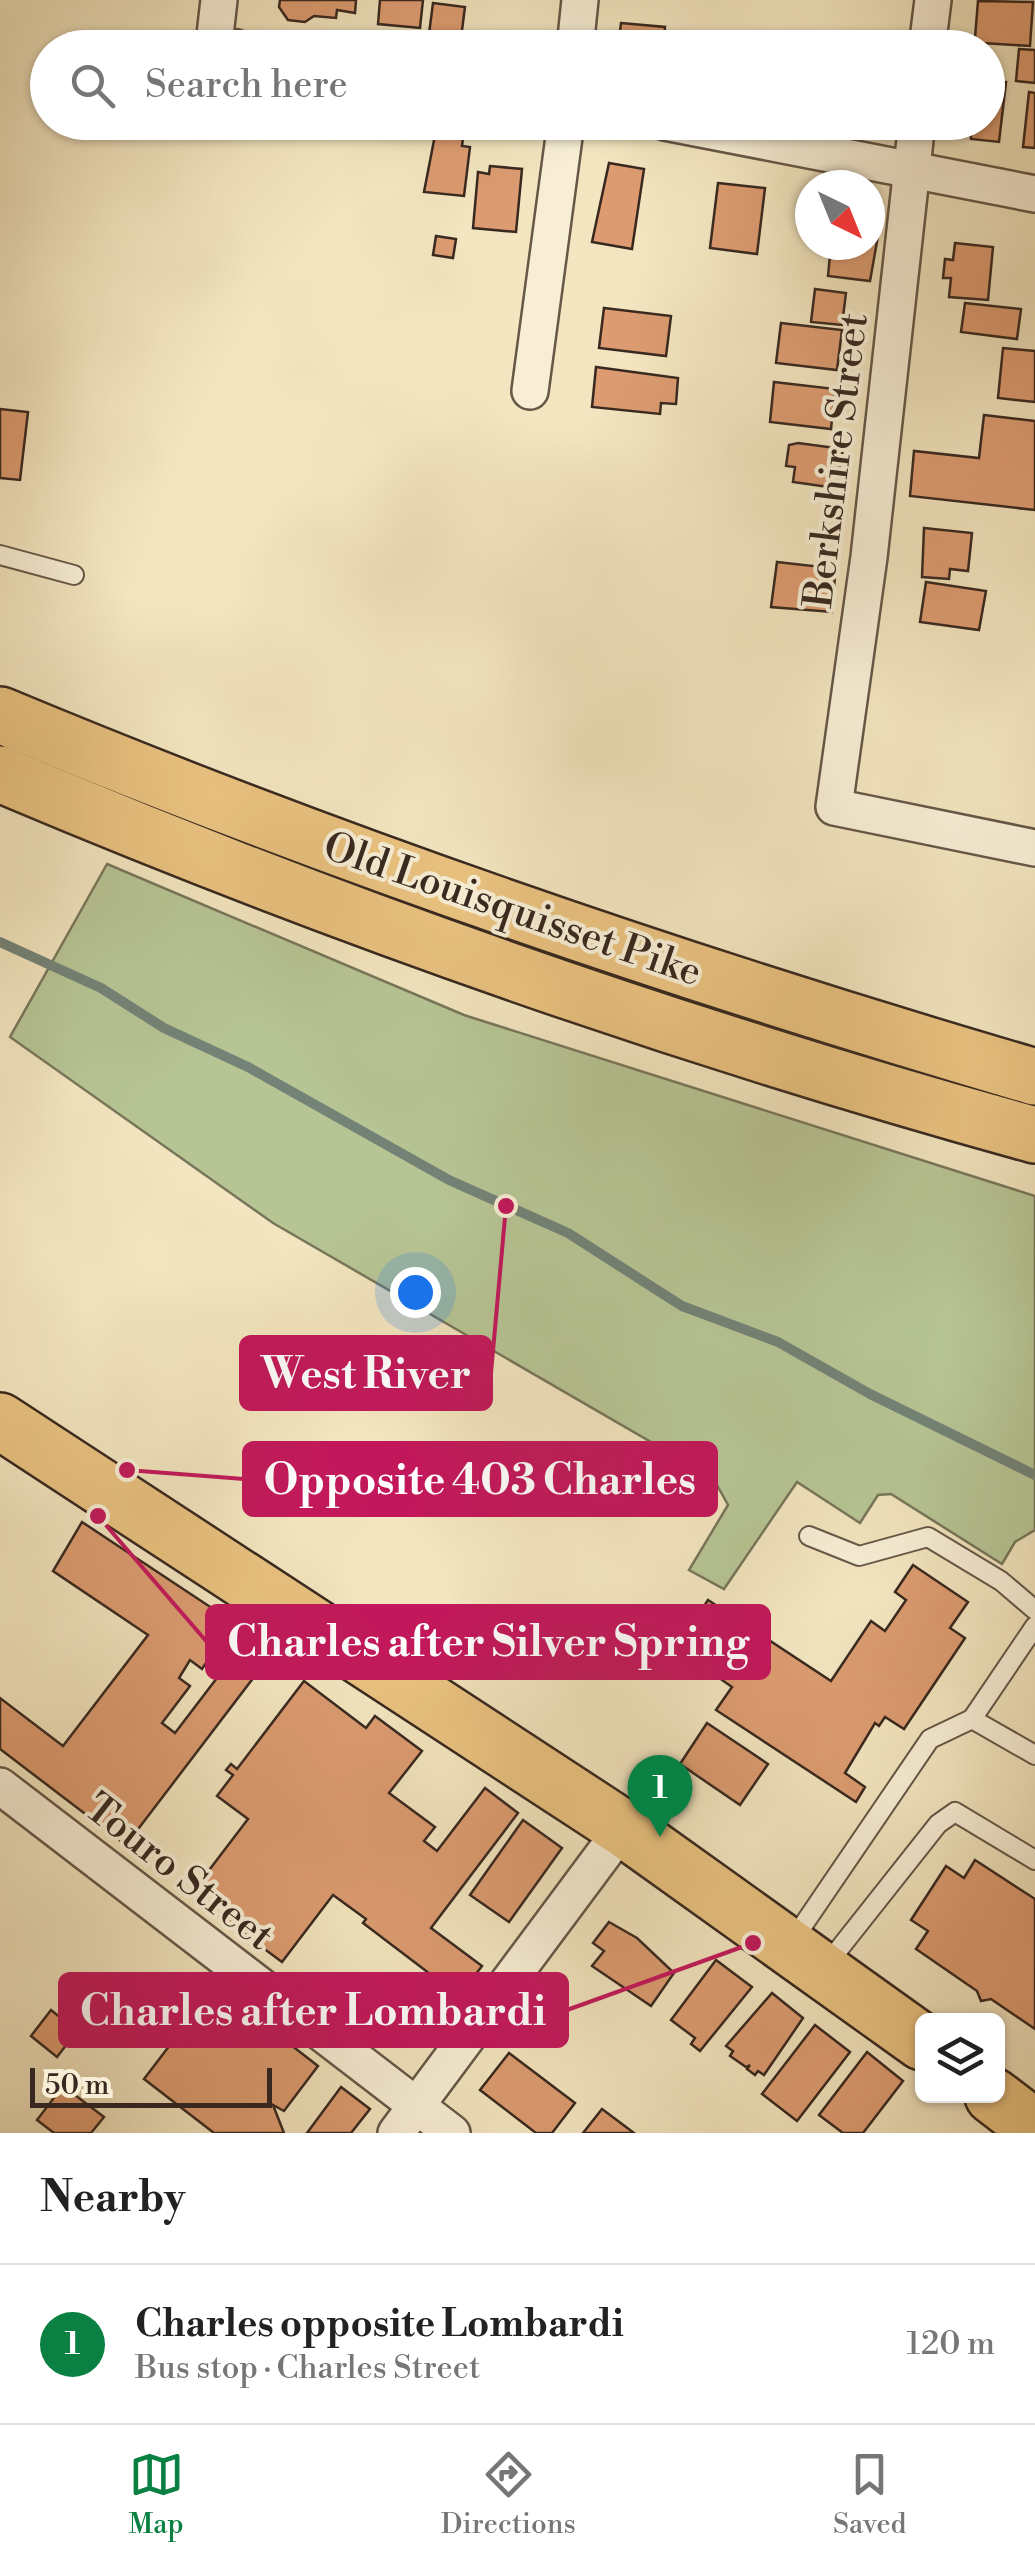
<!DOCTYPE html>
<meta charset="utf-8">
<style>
body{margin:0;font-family:"Libre Bodoni",serif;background:#f2f2f2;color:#222}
.controls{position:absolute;right:30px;bottom:30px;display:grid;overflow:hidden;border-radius:15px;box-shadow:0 2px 8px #0004}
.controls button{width:90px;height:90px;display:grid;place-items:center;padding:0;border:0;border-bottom:2px solid #e0e0e0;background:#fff;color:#222;font:50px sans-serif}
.compass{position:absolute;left:795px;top:170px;width:90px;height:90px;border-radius:50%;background:#fff;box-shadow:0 2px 8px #0004;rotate:137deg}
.scale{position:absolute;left:30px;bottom:25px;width:242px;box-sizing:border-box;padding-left:10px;border:5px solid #38281f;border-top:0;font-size:28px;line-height:35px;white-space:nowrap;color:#38281f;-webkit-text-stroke:8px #f7eed5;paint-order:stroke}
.you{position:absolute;left:415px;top:1292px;width:35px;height:35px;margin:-25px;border:8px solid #fff;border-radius:50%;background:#1a73e8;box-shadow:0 0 0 15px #1a73e833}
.badge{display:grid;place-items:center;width:65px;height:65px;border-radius:50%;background:#0b8043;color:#fff;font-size:32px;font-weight:700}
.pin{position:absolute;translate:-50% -82px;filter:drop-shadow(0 2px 5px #0008)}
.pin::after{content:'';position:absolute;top:52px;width:35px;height:30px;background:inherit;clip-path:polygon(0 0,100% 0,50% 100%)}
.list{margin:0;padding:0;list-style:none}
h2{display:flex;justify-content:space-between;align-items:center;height:130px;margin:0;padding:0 40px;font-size:42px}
h2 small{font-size:32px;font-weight:400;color:#767676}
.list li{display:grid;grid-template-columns:65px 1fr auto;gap:30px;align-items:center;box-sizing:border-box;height:160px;padding:0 40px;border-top:2px solid #e0e0e0}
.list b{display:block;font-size:38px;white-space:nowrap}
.list p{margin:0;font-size:32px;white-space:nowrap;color:#767676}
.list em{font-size:32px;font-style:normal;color:#767676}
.icon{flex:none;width:55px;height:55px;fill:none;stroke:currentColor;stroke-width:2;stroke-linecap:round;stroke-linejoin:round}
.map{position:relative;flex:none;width:1035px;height:2133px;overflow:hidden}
.search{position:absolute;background:#fff;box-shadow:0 2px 8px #0004;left:30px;right:30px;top:30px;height:110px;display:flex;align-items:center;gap:25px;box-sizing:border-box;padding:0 35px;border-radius:55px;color:#767676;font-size:38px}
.sheet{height:290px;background:#fff}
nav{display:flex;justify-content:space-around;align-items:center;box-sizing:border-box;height:140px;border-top:2px solid #e0e0e0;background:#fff;font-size:28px;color:#767676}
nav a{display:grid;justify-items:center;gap:5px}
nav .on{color:#0b8043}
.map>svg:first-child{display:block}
.green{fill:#b7c595;stroke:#78765a;stroke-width:2.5}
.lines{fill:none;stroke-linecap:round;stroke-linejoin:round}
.stream{stroke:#738377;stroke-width:10}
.building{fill:#dc9b70;stroke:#38281f;stroke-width:2.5}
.service-casing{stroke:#665747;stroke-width:22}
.minor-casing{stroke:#665747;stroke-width:40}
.primary-casing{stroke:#38281f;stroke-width:60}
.motorway-casing{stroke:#38281f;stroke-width:60}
.service{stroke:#f7eed5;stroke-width:18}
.minor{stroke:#f7eed5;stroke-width:35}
.primary{stroke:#e9c280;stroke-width:55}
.motorway{stroke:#e9c280;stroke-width:55}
.labels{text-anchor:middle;stroke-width:8;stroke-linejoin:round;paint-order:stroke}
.street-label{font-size:40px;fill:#38281f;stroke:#f7eed5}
.leader{fill:none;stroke:#c2185b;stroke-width:4}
.callout-dot{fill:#c2185b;stroke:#f7eed5;stroke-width:4}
.callout{fill:#c2185b;stroke:#c2185b;stroke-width:4}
.callout-label{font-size:42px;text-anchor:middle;font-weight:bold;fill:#fff}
</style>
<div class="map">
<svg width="1035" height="2133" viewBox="0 0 1035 2133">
<rect width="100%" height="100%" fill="#f2e5bf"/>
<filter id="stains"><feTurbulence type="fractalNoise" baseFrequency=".002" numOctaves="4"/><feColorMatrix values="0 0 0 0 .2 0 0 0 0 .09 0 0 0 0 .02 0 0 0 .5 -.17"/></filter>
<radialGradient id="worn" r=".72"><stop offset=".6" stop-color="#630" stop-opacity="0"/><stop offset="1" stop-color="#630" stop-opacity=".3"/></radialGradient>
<!-- green -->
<polygon class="green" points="107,864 464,1015 1035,1196 1035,1530 1015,1542 1002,1564 891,1494 878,1495 860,1523 797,1482 724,1589 689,1570 728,1505 713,1478 273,1223 10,1037"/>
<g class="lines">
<!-- stream -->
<polyline class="stream" points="0,942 101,988 164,1028 248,1067 449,1180 568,1233 682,1306 778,1342 870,1394 1035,1475"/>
</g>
<!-- building -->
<g class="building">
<polygon points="280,0 356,0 355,13 337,10 336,18 314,16 305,22 288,20 279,7"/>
<polygon points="380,0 423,0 420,28 378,24"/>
<polygon points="978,1 1033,2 1030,46 982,43 975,38"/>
<polygon points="433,3 465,7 461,38 429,34"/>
<polygon points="621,23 665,27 663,48 618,48"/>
<polygon points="855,32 894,36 893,48 853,48"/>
<polygon points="1019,49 1035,50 1035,83 1016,81"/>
<polygon points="988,80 1006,82 999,142 971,139 971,132 959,131 960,122 988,122"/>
<polygon points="1029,92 1035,93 1035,148 1023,147"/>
<polygon points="435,135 463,138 462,146 470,147 464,196 424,192"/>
<polygon points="609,163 644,169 632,249 592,242"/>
<polygon points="490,166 522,169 516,232 473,228 478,172 489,174"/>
<polygon points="718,183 765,188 757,254 710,248"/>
<polygon points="870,219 877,219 878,236 870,281 828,276 831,245 870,245"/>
<polygon points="436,236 456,239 453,258 433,255"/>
<polygon points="955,243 993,247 988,300 949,297 951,278 943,278 945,259 953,260"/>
<polygon points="815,289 846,293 842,325 811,322"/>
<polygon points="965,303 1021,309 1017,339 961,332"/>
<polygon points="604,308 671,316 666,356 599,348"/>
<polygon points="781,323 842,330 837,370 776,363"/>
<polygon points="1003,348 1035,351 1035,402 998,398"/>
<polygon points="596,367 678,378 676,404 661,403 660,414 592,407"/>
<polygon points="774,382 835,389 831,429 770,422"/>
<polygon points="0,409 28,412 20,480 0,478"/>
<polygon points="984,415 1035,421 1035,510 910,496 914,451 979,458"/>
<polygon points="798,443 843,449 836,488 793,482 795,467 786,466 789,445"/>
<polygon points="924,528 972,533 968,571 950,569 949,579 922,577"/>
<polygon points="777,562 822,567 821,573 835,576 832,612 771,607"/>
<polygon points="926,582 986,591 979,630 920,622"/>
<polygon points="82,1522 233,1622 202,1669 190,1660 179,1678 190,1686 162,1723 175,1733 249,1636 273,1652 126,1845 0,1749 0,1698 63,1746 148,1635 53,1571"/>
<polygon points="913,1565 968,1602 950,1628 965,1638 904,1729 885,1717 879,1726 875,1723 845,1773 865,1787 856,1802 716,1710 732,1687 722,1680 733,1664 713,1651 698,1672 672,1655 708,1600 831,1681 871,1621 885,1631 906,1600 895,1592"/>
<polygon points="304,1681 366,1728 375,1716 422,1751 389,1793 435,1827 424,1841 437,1851 485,1788 518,1813 431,1928 482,1966 459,1996 363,1923 366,1919 333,1895 282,1962 220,1916 229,1904 200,1882 248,1819 217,1796 233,1775 226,1770 231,1764 237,1769"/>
<polygon points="707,1723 768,1764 740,1805 680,1764"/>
<polygon points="523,1820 562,1848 509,1922 470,1895"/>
<polygon points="975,1860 1035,1899 1035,2029 991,1999 981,2001 977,1991 916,1949 928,1931 911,1920 946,1866 964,1878"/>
<polygon points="609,1922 637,1938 674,1973 651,2006 592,1966 604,1951 593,1943"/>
<polygon points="716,1960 752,1987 700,2051 691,2044 695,2038 671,2020"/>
<polygon points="215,1986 318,2066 284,2111 273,2105 284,2133 214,2133 144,2079"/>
<polygon points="772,1993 803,2018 764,2075 758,2071 755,2075 747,2069 750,2065 746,2067 730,2056 733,2051 726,2046"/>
<polygon points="51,2010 77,2031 57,2057 31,2036"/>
<polygon points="815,2025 850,2052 797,2121 762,2094"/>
<polygon points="867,2052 903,2081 863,2133 843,2133 819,2115"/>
<polygon points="509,2053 575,2103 552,2133 536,2133 480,2090"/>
<polygon points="63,2086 104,2117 91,2133 54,2133 37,2120"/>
<polygon points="341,2087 370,2109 351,2133 307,2133"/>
<polygon points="602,2109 634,2133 583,2133"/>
</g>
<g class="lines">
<defs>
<g id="service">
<polyline points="0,555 74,575"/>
<polyline points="809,1536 859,1556 928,1537 1001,1581 1035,1610"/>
<polyline points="972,1719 1035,1755"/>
<polyline points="793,1940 930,1739 972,1719 1035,1626"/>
<polyline points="824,1968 938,1824 955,1812 1035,1860"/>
</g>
<g id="minor">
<polyline points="219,0 214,44 236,48"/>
<polyline points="575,48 580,0"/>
<polyline points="927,48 933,0"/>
<polyline points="665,122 1035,194"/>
<polyline points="917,122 869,557 834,807 1035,848"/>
<polyline points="530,391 566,122"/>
<polyline points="0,1786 452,2133"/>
<polyline points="396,2133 623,1828"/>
</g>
<g id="primary">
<polyline points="0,1421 623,1828 922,2042"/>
<polyline points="993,2096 1035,2128"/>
</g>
<g id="motorway">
<path d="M 0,715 C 338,856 684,974 1035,1077"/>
<path d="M 0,774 C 335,916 684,1038 1035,1135"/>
</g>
</defs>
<!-- service casing -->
<use href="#service" class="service-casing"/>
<!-- minor casing -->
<use href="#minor" class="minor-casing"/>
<!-- primary casing -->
<use href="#primary" class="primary-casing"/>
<!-- motorway casing -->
<use href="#motorway" class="motorway-casing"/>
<!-- service -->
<use href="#service" class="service"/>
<!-- minor -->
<use href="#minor" class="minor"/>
<!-- primary -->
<use href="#primary" class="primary"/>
<!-- motorway -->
<use href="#motorway" class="motorway"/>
</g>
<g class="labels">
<!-- street labels -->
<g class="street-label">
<text transform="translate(835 460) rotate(-83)" y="14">Berkshire Street</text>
<text transform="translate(513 908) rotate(19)" y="14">Old Louisquisset Pike</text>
<text transform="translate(180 1871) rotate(38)" y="14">Touro Street</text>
</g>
</g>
<!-- callouts -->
<path class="leader" d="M506 1206L491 1373M127 1470L244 1479M98 1516L207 1642M753 1943L567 2010"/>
<g class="callout-dot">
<circle cx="506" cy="1206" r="10"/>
<circle cx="127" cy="1470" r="10"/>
<circle cx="98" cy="1516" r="10"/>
<circle cx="753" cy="1943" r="10"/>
</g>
<g class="callout">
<rect x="241" y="1337" width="250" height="72" rx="10"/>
<rect x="244" y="1443" width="472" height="72" rx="10"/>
<rect x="207" y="1606" width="562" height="72" rx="10"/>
<rect x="60" y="1974" width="507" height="72" rx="10"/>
</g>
<g class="callout-label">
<text x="366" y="1388">West River</text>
<text x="480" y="1494">Opposite 403 Charles</text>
<text x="488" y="1656">Charles after Silver Spring</text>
<text x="313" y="2025">Charles after Lombardi</text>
</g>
<rect width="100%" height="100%" filter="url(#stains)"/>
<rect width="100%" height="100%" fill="url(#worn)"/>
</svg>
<div class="controls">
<button><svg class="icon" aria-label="layers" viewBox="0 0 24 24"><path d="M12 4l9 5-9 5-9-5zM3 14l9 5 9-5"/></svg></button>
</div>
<svg class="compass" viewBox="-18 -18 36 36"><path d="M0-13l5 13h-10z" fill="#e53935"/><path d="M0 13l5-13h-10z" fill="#767676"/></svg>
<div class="scale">50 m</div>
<div class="you"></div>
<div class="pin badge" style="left:660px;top:1837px">1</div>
<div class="search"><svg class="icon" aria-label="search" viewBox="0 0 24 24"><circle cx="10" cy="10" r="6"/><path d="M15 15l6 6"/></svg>Search here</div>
</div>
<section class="sheet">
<h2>Nearby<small></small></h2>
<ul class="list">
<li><span class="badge">1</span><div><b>Charles opposite Lombardi</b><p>Bus stop · Charles Street</p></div><em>120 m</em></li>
</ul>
</section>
<nav>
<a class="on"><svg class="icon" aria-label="map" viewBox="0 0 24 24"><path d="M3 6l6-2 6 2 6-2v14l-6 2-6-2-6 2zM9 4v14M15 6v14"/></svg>Map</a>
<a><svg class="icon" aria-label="directions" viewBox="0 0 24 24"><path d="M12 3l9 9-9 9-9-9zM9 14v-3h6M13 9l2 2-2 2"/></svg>Directions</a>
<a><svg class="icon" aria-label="saved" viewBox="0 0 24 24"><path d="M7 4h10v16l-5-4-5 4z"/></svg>Saved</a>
</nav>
